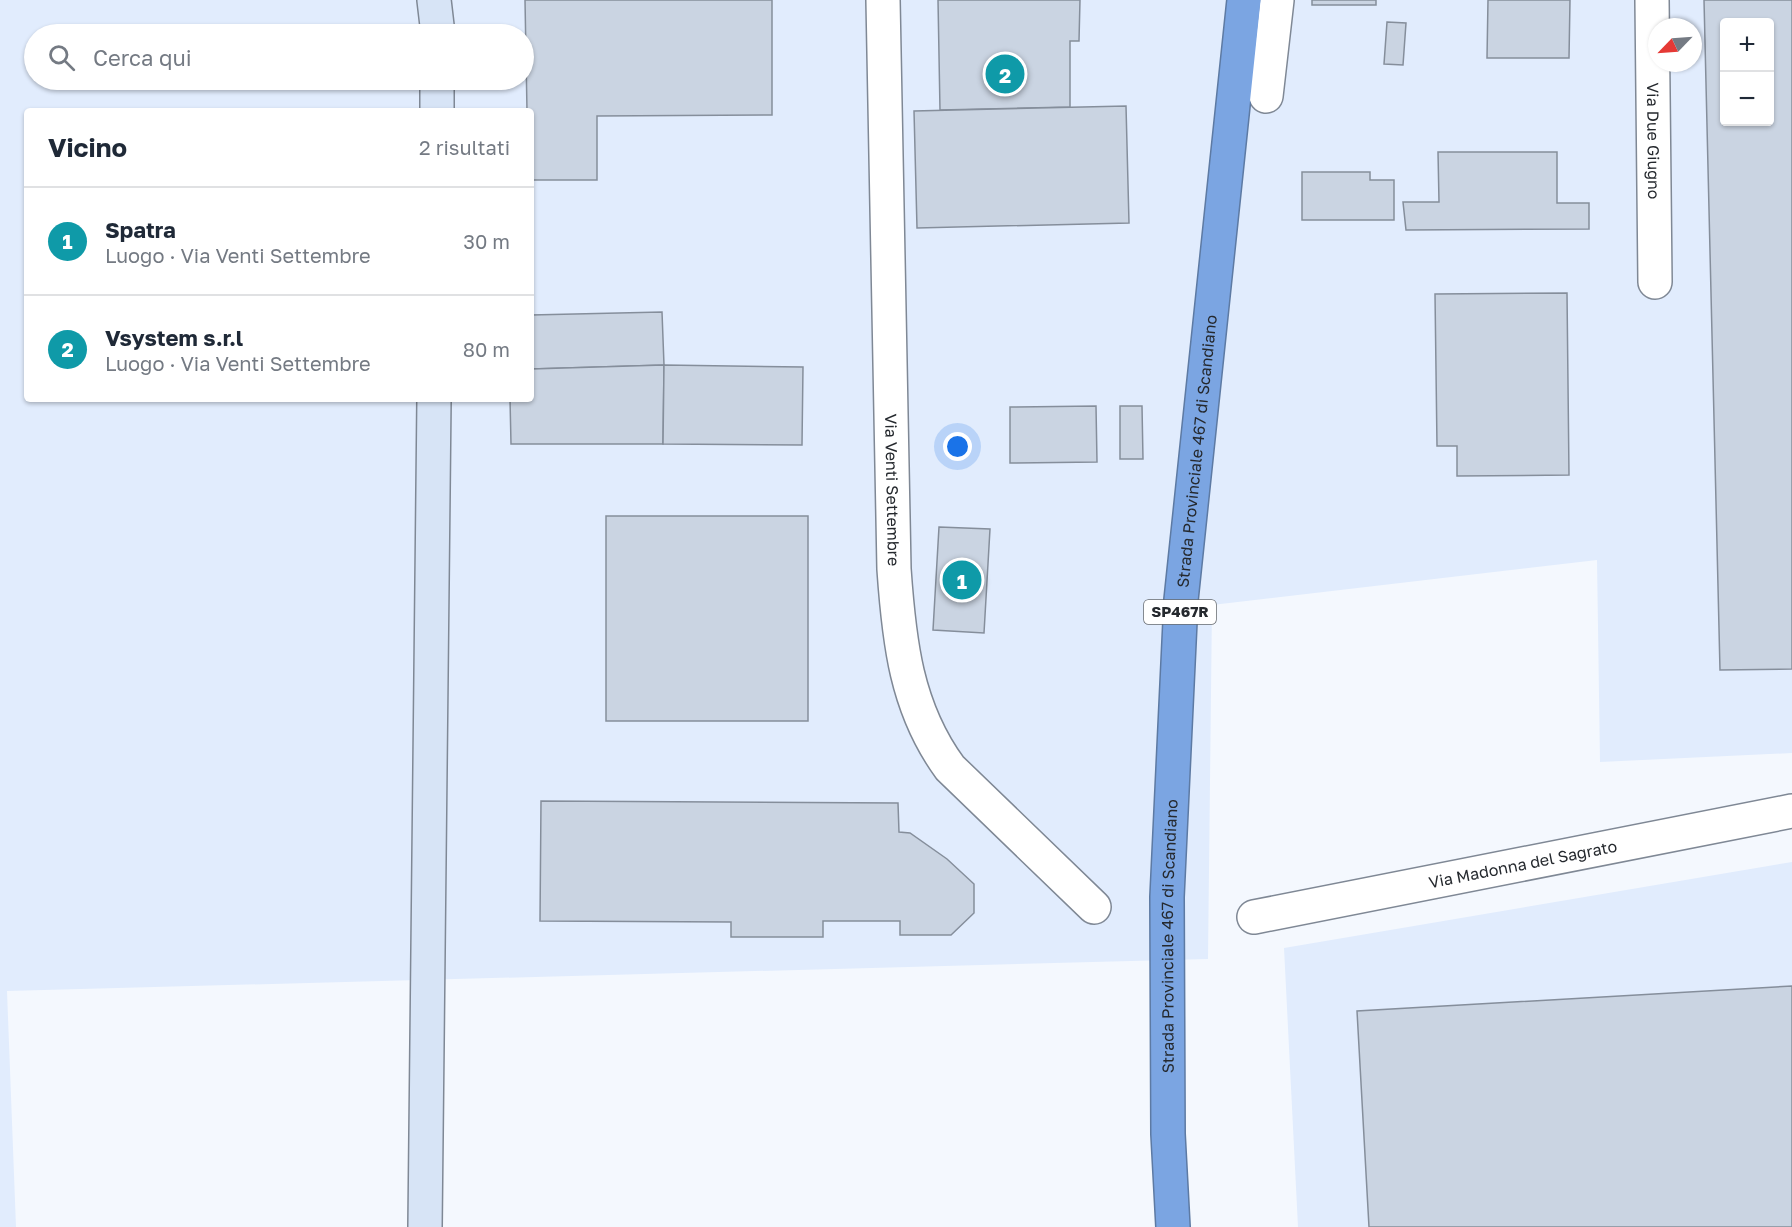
<!DOCTYPE html>
<html lang="it">
<meta charset="utf-8">
<style>
body{margin:0;font-family:"Golos Text",sans-serif;background:#f2f2f3;color:#1f2937}
.controls{position:absolute;right:18px;top:18px;display:grid;overflow:hidden;border-radius:6px;box-shadow:0 2px 4px #0004}
.controls button{width:54px;height:54px;display:grid;place-items:center;padding:0;border:0;border-bottom:2px solid #e0e1e3;background:#fff;color:#1f2937;font:30px sans-serif}
.compass{position:absolute;left:1648px;top:18px;width:54px;height:54px;border-radius:50%;background:#fff;box-shadow:0 2px 4px #0004;rotate:245deg}
.you{position:absolute;left:958px;top:447px;width:21px;height:21px;margin:-15px;border:4px solid #fff;border-radius:50%;background:#1a73e8;box-shadow:0 0 0 9px #1a73e833}
.badge{display:grid;place-items:center;width:39px;height:39px;border-radius:50%;background:#1a73e8;color:#fff;font-size:20px;font-weight:700}
.pin{position:absolute;translate:-50% -50%;border:3px solid #fff;box-shadow:0 2px 6px #0006}
.list{margin:0;padding:0;list-style:none}
h2{display:flex;justify-content:space-between;align-items:center;height:78px;margin:0;padding:0 24px;font-size:26px}
h2 small{font-size:20px;font-weight:400;color:#747a83}
.list li{display:grid;grid-template-columns:39px 1fr auto;gap:18px;align-items:center;box-sizing:border-box;height:108px;padding:0 24px;border-top:2px solid #e0e1e3}
.list b{display:block;font-size:22px;white-space:nowrap}
.list p{margin:0;font-size:20px;white-space:nowrap;color:#747a83}
.list em{font-size:20px;font-style:normal;color:#747a83}
.icon{flex:none;width:33px;height:33px;fill:none;stroke:currentColor;stroke-width:2;stroke-linecap:round;stroke-linejoin:round}
.map{position:relative;flex:none;width:1792px;height:1227px;overflow:hidden}
.search{position:absolute;background:#fff;box-shadow:0 2px 4px #0004;left:24px;top:24px;width:510px;height:66px;display:flex;align-items:center;gap:15px;box-sizing:border-box;padding:0 21px;border-radius:33px;color:#747a83;font-size:22px}
.panel{position:absolute;background:#fff;box-shadow:0 2px 4px #0004;left:24px;top:108px;width:510px;height:294px;border-radius:6px}
.map>svg:first-child{display:block}
.built{fill:#e1ecfd;fill-rule:evenodd}
.building{fill:#cad4e2;stroke:#858e9b;stroke-width:1.5;fill-rule:evenodd}
.lines{fill:none;stroke-linecap:round;stroke-linejoin:round}
.street-casing{stroke:#7f8895;stroke-width:36}
.secondary-casing{stroke:#7f8895;stroke-width:36}
.highway-casing{stroke:#5d7aa3;stroke-width:36}
.street{stroke:#fff;stroke-width:33}
.secondary{stroke:#d7e4f6;stroke-width:33}
.highway{stroke:#7ba5e2;stroke-width:33}
.labels{text-anchor:middle;stroke-width:6;stroke-linejoin:round;paint-order:stroke}
.shield{fill:#fff;stroke:#66696d;stroke-width:1.5}
.shield-label{font-size:15px;font-weight:bold;fill:#25292e}
.street-label{font-size:16px;fill:#25292e;stroke:#fff}
</style>
<div class="map">
<svg width="1792" height="1227" viewBox="0 0 1792 1227">
<rect width="100%" height="100%" fill="#f4f8fe"/>
<!-- built -->
<g class="built">
<path d="M 0,0 L 1792,0 L 1792,753 L 1600,762 L 1597,560 L 1212,605 L 1208,959 L 7,991 L 16,1227 L 0,1227 ZM 1724,22 L 1770,22 L 1770,122 L 1724,122 ZM 1657,27 L 1693,27 L 1693,63 L 1657,63 ZM 34,34 L 524,34 L 524,80 L 34,80 ZM 27,111 L 531,111 L 531,399 L 27,399 Z"/>
<polygon points="1792,862 1792,1227 1298,1227 1284,948"/>
</g>
<!-- building -->
<g class="building">
<polygon points="525,0 772,0 772,115 597,116 597,180 531,180 531,111 527,111"/>
<polygon points="938,0 1080,0 1079,41 1070,41 1070,107 940,110"/>
<rect x="1312" y="0" width="64" height="5"/>
<polygon points="1488,0 1570,0 1569,58 1487,58"/>
<path d="M 1704,0 L 1792,0 L 1792,669 L 1720,670 ZM 1724,22 L 1770,22 L 1770,122 L 1724,122 Z"/>
<polygon points="1387,22 1406,23 1403,65 1384,64"/>
<polygon points="1126,106 1129,223 917,228 914,111"/>
<polygon points="1438,152 1557,152 1557,203 1589,203 1589,229 1406,230 1403,202 1439,202"/>
<polygon points="1302,172 1370,172 1370,180 1394,180 1394,220 1302,220"/>
<polygon points="1567,293 1569,475 1457,476 1457,446 1437,446 1435,294"/>
<polygon points="662,312 664,365 531,369 531,315"/>
<polygon points="664,365 663,444 511,444 510,399 531,399 531,369"/>
<polygon points="664,365 803,367 802,445 663,444"/>
<polygon points="1096,406 1097,462 1010,463 1010,407"/>
<polygon points="1120,406 1142,406 1143,459 1120,459"/>
<rect x="606" y="516" width="202" height="205"/>
<polygon points="939,527 990,529 984,633 933,630"/>
<polygon points="541,801 898,803 899,832 910,833 947,859 974,884 974,913 951,935 900,935 900,921 823,921 823,937 731,937 731,922 540,921"/>
<polygon points="1792,986 1792,1227 1369,1227 1357,1011"/>
</g>
<g class="lines">
<defs>
<g id="street">
<path id="s1" d="M 883,0 L 894,569 C 899,641 906,708 950,768 L 1094,907"/>
<path id="s2" d="M 1652,0 L 1655,282"/>
<polyline points="1266,96 1277,0"/>
<path id="s3" d="M 1254,917 L 1792,811"/>
</g>
<g id="secondary">
<polyline points="434,0 438,34"/>
<polyline points="437,111 437,80"/>
<polyline points="425,1227 434,399"/>
</g>
<g id="highway">
<path id="s4" d="M 1173,1227 L 1168,1134 L 1167,897 L 1181,600 L 1244,0"/>
</g>
</defs>
<!-- street casing -->
<use href="#street" class="street-casing"/>
<!-- secondary casing -->
<use href="#secondary" class="secondary-casing"/>
<!-- highway casing -->
<use href="#highway" class="highway-casing"/>
<!-- street -->
<use href="#street" class="street"/>
<!-- secondary -->
<use href="#secondary" class="secondary"/>
<!-- highway -->
<use href="#highway" class="highway"/>
</g>
<g class="labels">
<!-- shield labels -->
<rect class="shield" x="1144" y="600" width="72" height="24" rx="4.5"/>
<g class="shield-label">
<text x="1180" y="617">SP467R</text>
</g>
<!-- street labels -->
<g class="street-label">
<text dy="6" stroke="none"><textPath href="#s2" startOffset="141">Via Due Giugno</textPath></text>
<text dy="6" stroke="none"><textPath href="#s4" startOffset="777">Strada Provinciale 467 di Scandiano</textPath></text>
<text dy="6" stroke="none"><textPath href="#s1" startOffset="490">Via Venti Settembre</textPath></text>
<text dy="6" stroke="none"><textPath href="#s3" startOffset="274">Via Madonna del Sagrato</textPath></text>
<text dy="6" stroke="none"><textPath href="#s4" startOffset="291">Strada Provinciale 467 di Scandiano</textPath></text>
</g>
</g>
</svg>
<div class="controls">
<button>+</button>
<button>−</button>
</div>
<svg class="compass" viewBox="-18 -18 36 36"><path d="M0-13l5 13h-10z" fill="#e53935"/><path d="M0 13l5-13h-10z" fill="#747a83"/></svg>
<div class="you"></div>
<div class="pin badge" style="left:962px;top:580px;background:#0f9aa8">1</div>
<div class="pin badge" style="left:1005px;top:74px;background:#0f9aa8">2</div>
<div class="search"><svg class="icon" aria-label="search" viewBox="0 0 24 24"><circle cx="10" cy="10" r="6"/><path d="M15 15l6 6"/></svg>Cerca qui</div>
<section class="panel">
<h2>Vicino<small>2 risultati</small></h2>
<ul class="list">
<li><span class="badge" style="background:#0f9aa8">1</span><div><b>Spatra</b><p>Luogo · Via Venti Settembre</p></div><em>30 m</em></li>
<li><span class="badge" style="background:#0f9aa8">2</span><div><b>Vsystem s.r.l</b><p>Luogo · Via Venti Settembre</p></div><em>80 m</em></li>
</ul>
</section>
</div>
